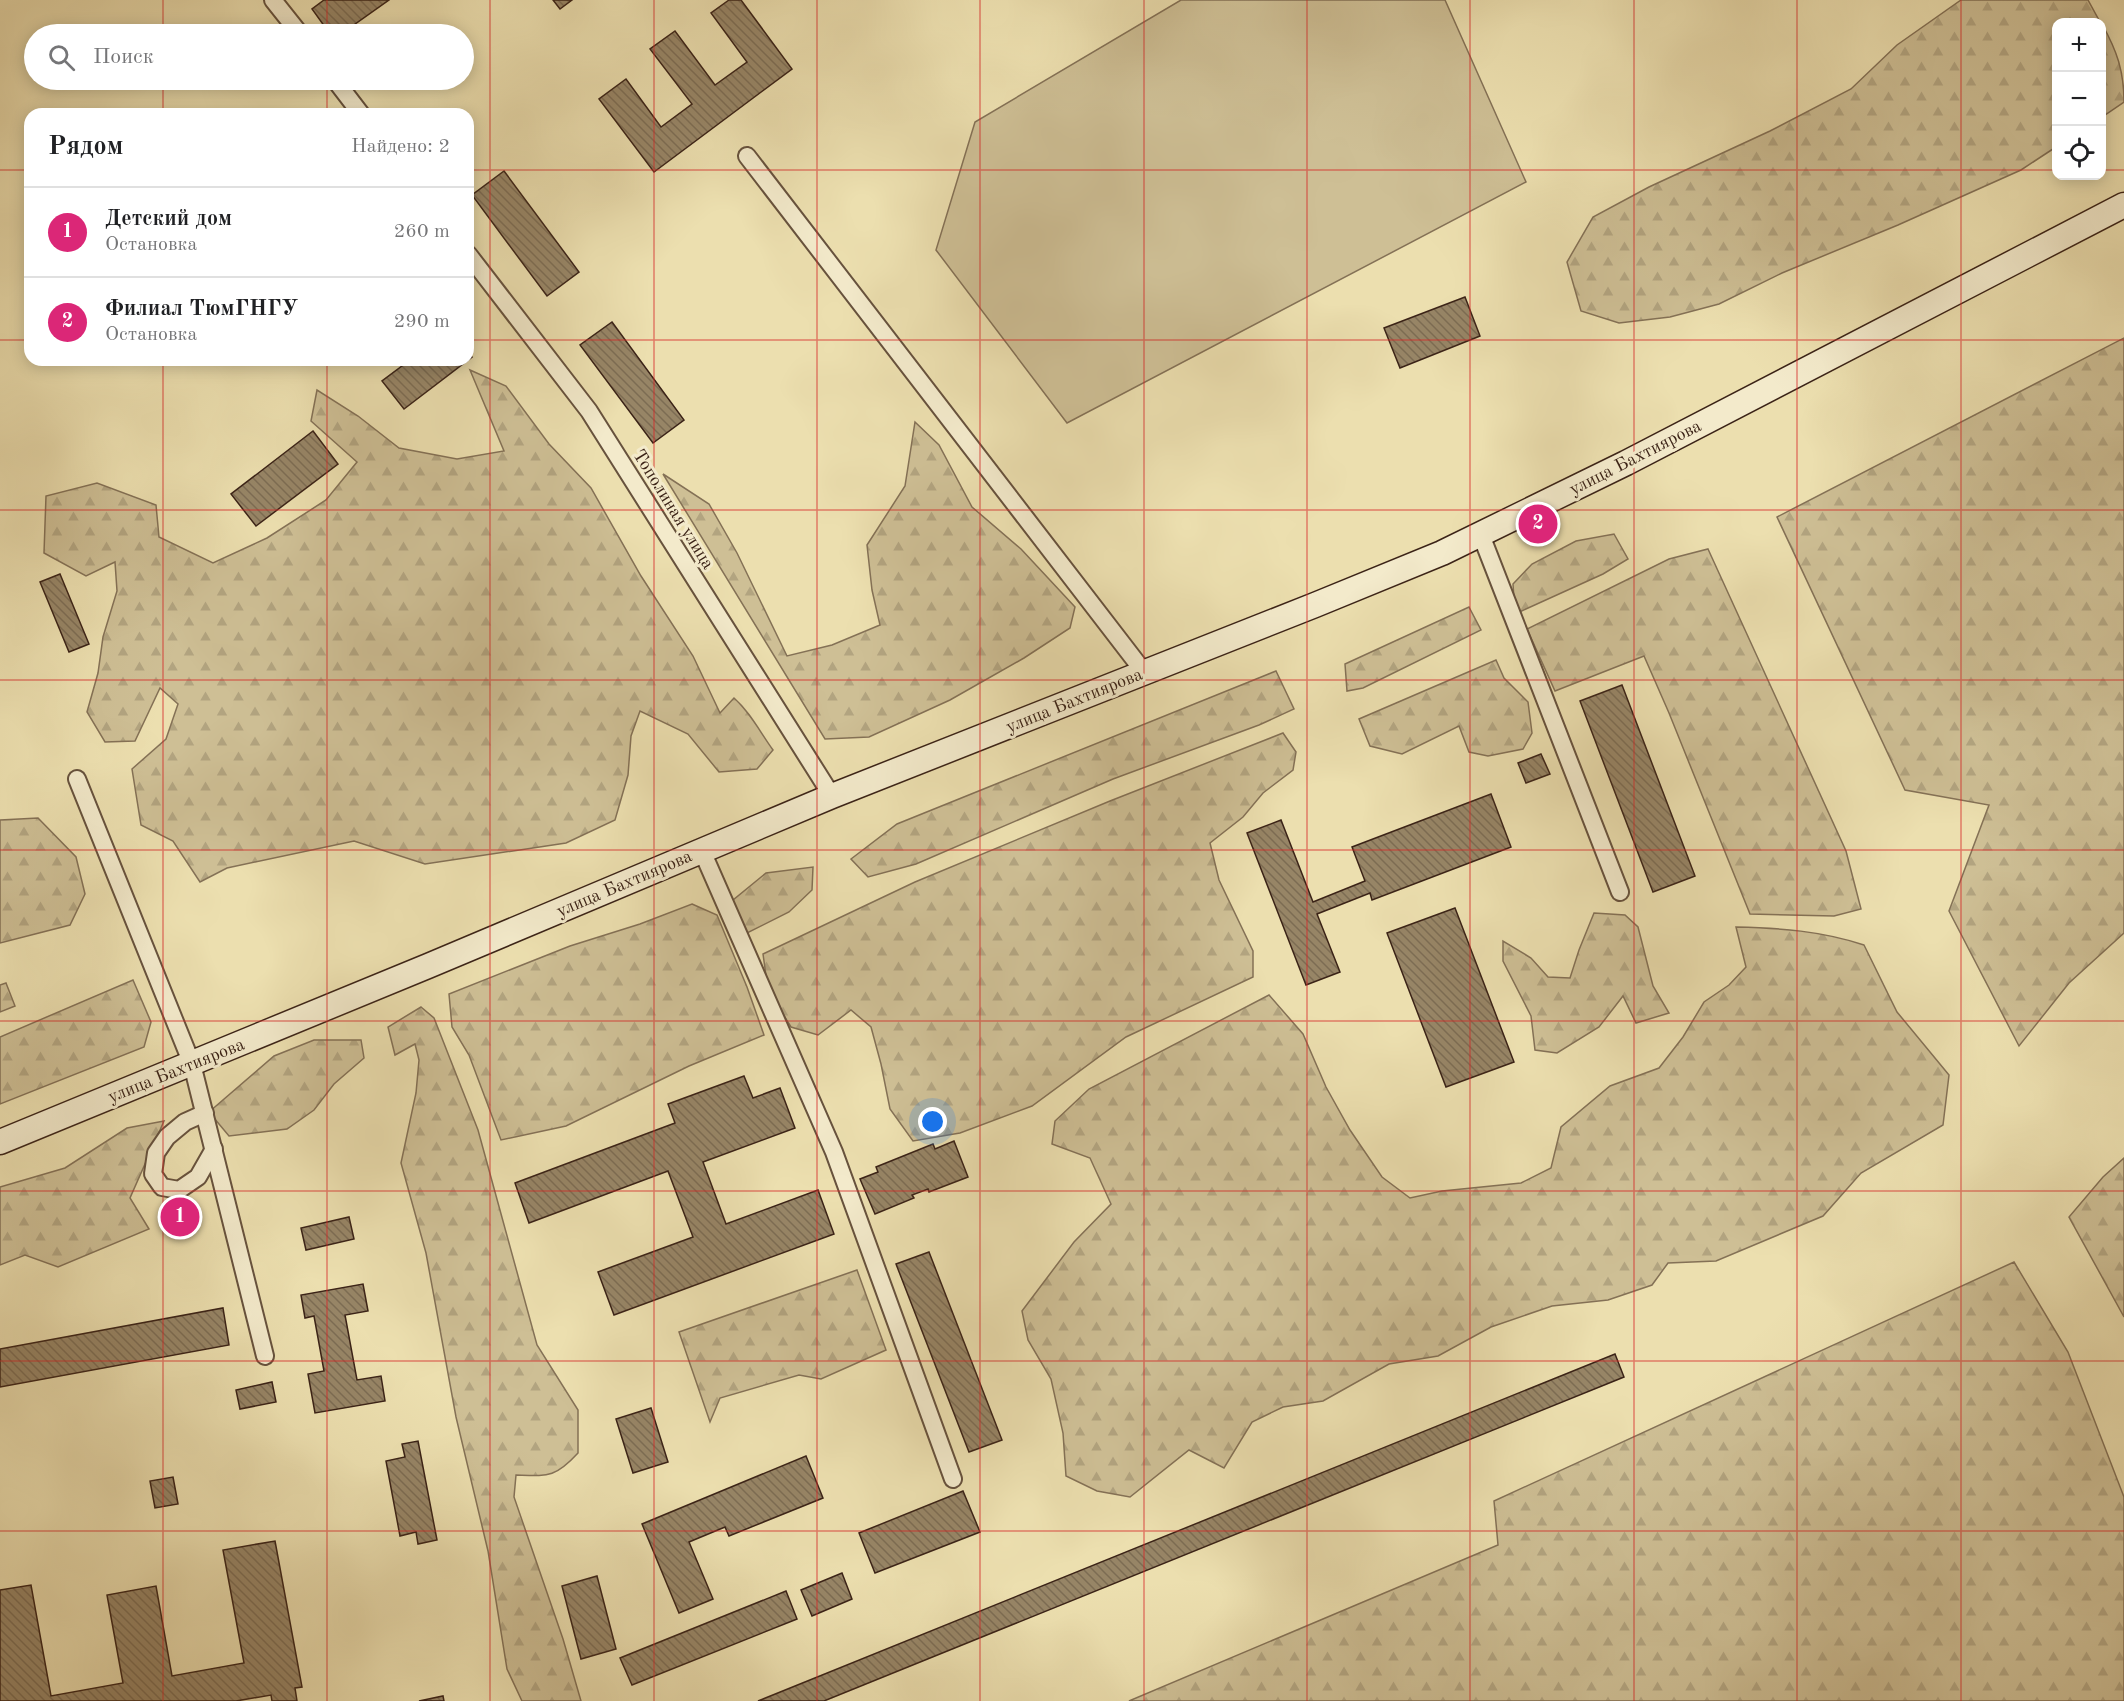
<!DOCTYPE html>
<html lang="ru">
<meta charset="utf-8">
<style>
body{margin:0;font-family:"Old Standard TT",serif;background:#f2f2f2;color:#202124}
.controls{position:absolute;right:18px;top:18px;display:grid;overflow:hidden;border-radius:12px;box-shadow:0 3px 15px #0003}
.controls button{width:54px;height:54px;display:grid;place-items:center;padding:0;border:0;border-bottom:2px solid #e0e0e0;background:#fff;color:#202124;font:30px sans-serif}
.you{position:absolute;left:933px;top:1122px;width:21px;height:21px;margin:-15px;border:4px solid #fff;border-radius:50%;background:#1a73e8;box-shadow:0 0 0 9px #1a73e833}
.badge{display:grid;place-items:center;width:39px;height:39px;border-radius:50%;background:#db2777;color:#fff;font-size:20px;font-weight:700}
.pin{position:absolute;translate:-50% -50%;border:3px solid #fff;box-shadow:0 2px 6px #0006}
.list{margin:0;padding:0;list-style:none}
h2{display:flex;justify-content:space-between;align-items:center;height:78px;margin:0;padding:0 24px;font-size:26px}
h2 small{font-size:20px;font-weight:400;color:#757577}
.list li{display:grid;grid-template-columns:39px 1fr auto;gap:18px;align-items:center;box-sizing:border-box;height:90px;padding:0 24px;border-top:2px solid #e0e0e0}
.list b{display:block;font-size:22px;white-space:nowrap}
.list p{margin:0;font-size:20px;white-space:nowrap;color:#757577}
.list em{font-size:20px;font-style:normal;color:#757577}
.icon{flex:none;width:33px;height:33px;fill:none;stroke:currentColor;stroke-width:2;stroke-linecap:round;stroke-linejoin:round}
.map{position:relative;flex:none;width:2124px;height:1701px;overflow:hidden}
.search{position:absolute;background:#fff;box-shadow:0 3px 15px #0003;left:24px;top:24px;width:450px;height:66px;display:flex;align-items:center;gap:15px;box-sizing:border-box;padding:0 21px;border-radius:33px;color:#757577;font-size:22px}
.panel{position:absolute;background:#fff;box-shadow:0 3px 15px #0003;left:24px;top:108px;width:450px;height:258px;border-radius:18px}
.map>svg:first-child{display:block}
.green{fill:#cebf95;stroke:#847156;stroke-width:1.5}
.forest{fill:url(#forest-firs);stroke:#847156;stroke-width:1.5}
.building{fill:url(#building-back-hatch);stroke:#3b2317;stroke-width:1.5}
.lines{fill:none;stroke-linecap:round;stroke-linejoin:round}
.street-casing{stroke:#67523d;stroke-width:20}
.secondary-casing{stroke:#3b2317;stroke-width:27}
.street{stroke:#f3eacb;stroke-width:16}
.secondary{stroke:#f3eacb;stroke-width:24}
.grid{fill:none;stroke:#d62828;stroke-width:1.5;stroke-opacity:0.55}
.labels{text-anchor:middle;stroke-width:6;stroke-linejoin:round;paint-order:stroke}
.street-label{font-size:18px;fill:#3b2317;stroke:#f3eacb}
</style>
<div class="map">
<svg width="2124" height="1701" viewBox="0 0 2124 1701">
<defs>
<pattern id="forest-firs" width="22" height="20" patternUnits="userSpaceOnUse" patternTransform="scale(1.5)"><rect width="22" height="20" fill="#cebf95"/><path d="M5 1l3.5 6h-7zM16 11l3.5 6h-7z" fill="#b2a480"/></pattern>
<pattern id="building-back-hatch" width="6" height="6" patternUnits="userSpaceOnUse" patternTransform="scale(1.5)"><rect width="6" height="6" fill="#978566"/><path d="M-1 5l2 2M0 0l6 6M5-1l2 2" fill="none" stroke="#7c6c53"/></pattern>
</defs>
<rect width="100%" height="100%" fill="#ecdfaf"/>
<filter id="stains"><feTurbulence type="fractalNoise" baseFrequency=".00333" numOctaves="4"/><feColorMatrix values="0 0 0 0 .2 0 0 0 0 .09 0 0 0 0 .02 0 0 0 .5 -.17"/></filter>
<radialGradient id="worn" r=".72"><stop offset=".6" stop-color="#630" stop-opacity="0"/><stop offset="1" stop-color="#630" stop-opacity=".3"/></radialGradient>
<!-- green -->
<polygon class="green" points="1181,0 1445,0 1526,182 1067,423 936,250 975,122"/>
<!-- forest -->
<g class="forest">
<polygon points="1961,0 2088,0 2100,22 2056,22 2056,147 2021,170 1898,225 1782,273 1719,304 1670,317 1619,323 1581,311 1567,262 1593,217 1649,187 1770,131 1851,89 1897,45"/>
<path d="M 2102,24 C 2117,51 2124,71 2124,102 L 2102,117 Z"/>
<polygon points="2124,338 2124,933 2069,983 2019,1046 1949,911 1989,805 1905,790 1777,517"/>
<path d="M 470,370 L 506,386 L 549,444 L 591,488 L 641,576 L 693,656 L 720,713 L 734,698 C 750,712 760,732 773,750 L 757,769 L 719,772 L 688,734 L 640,711 L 631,736 L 628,775 L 615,820 L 566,843 L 425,864 L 354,841 L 227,868 L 200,882 L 173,841 L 141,825 L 132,769 L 166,739 L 178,704 L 160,688 L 135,741 L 105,742 L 87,712 L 98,673 L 103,637 L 117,591 L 115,562 L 86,576 L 44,553 L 46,496 L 97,483 L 156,505 L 159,537 L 213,563 L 267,538 L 326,500 L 357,462 L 311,421 L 317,390 L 358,416 L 399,448 L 457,459 L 504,451 Z"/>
<polygon points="915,422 939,445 972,507 1021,549 1075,607 1070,628 1024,658 950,700 869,737 825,739 663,474 709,504 737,553 787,656 832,645 880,625 872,590 867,545 905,486"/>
<polygon points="1614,534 1628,559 1603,574 1515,614 1513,584 1532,564 1576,541"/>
<polygon points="1708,549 1846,851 1861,909 1834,916 1750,914 1669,713 1644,656 1555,691 1527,629 1669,559"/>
<polygon points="1469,607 1481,630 1363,688 1347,691 1345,664"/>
<polygon points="1496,660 1504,678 1528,702 1532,733 1523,749 1488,756 1469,752 1459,726 1402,754 1370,746 1359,719"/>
<polygon points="1276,671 1294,709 1259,725 1113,779 916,864 868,877 851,859 897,824"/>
<polygon points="1283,733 1296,752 1293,770 1263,793 1243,817 1210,843 1219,880 1253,951 1253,977 1126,1037 1032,1106 960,1133 913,1141 890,1109 881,1064 871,1027 851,1010 818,1035 791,1027 768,990 763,954 915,882 1110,801"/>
<polygon points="38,818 76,857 85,894 70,925 0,943 0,820"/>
<polygon points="813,867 812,890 789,912 743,935 727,905 766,873"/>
<polygon points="692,904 717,915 747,987 764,1035 689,1066 566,1126 501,1140 469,1055 452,1027 449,994 570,946 640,924"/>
<polygon points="1594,913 1625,915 1638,927 1653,986 1669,1013 1636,1023 1623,996 1599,1027 1557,1053 1535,1050 1531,1016 1503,961 1503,941 1531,958 1548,977 1570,978 1579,950"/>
<path d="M 1736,927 C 1780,928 1822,931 1864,945 L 1897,1012 L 1949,1075 L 1943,1125 L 1861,1173 L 1823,1216 L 1716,1261 L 1668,1263 L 1652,1285 L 1608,1300 L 1552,1306 L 1491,1327 L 1438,1356 L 1389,1364 L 1323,1401 L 1283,1407 L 1252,1422 L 1224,1468 L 1189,1450 L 1130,1497 L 1097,1491 L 1066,1476 L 1063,1433 L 1051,1379 L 1028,1340 L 1022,1311 L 1074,1242 L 1111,1204 L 1090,1158 L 1052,1144 L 1055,1121 L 1089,1089 L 1269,995 L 1303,1034 L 1326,1087 L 1350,1130 L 1382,1177 L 1410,1198 L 1442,1191 L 1521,1183 L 1551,1168 L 1561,1127 L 1610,1086 L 1659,1068 L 1683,1037 L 1704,1002 L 1729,985 L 1746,967 Z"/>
<polygon points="133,980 151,1022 144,1047 0,1104 0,1037"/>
<polygon points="6,983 15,1006 0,1012 0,985"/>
<path d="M 421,1007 L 434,1018 L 478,1130 L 537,1345 L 578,1410 L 578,1453 C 555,1478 548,1476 516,1475 L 514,1497 L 563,1639 L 581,1701 L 522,1701 L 507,1669 L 488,1551 L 456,1417 L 426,1253 L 401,1163 L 416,1093 L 419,1060 L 415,1044 L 395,1055 L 388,1027 Z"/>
<polygon points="314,1040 361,1040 364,1058 334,1084 314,1110 287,1129 229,1136 209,1112 274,1056"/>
<polygon points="164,1121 130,1198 149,1229 58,1267 25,1255 0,1265 0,1187 65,1168 127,1128"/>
<polygon points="2124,1158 2124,1317 2069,1217 2103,1177"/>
<polygon points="2014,1262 2068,1352 2124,1497 2124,1701 1129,1701 1498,1545 1494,1501"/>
<polygon points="857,1270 886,1350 821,1379 799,1375 720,1398 710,1422 679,1332"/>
</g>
<!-- building -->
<g class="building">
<polygon points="324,0 389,0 341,34 330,34 312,9"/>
<polygon points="553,0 572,0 560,9"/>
<polygon points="729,0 741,0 792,69 654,172 599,99 626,79 661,127 692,104 650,49 675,31 715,85 747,62 711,13"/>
<polygon points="504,171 579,272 547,296 472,195"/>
<polygon points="1465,297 1480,336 1400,368 1384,328"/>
<polygon points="612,322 684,420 653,443 580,345"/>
<polygon points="468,352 472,357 404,409 382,381 410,360 468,360"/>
<polygon points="313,431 338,464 256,526 231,494"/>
<polygon points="60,574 89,644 69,652 40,582"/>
<polygon points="1622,685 1695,876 1653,892 1580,701"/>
<polygon points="1541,754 1550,774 1526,783 1518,763"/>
<polygon points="1491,794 1511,847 1372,900 1370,893 1317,914 1340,972 1306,985 1247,833 1281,820 1313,902 1365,881 1352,847"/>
<polygon points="1455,908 1514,1062 1446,1087 1387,933"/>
<polygon points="744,1076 753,1098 780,1088 795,1128 703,1162 726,1224 818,1190 834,1234 614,1315 598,1272 693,1237 668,1171 529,1223 515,1183 675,1123 668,1104"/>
<polygon points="954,1141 968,1177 929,1192 928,1189 912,1195 914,1198 875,1214 860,1179 878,1172 876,1167 933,1144 935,1149"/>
<polygon points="349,1217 354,1239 306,1250 301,1228"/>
<polygon points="929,1252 1002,1440 969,1452 896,1264"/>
<polygon points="363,1284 368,1311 345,1315 357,1380 381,1376 385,1401 315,1413 308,1374 324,1371 314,1316 305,1318 301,1295"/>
<polygon points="223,1308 229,1345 0,1387 0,1349"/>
<polygon points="1615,1354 1624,1377 824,1701 758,1701"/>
<polygon points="272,1382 276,1402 240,1409 236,1390"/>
<polygon points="651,1408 668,1462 633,1473 616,1419"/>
<polygon points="418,1441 437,1540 418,1544 416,1532 400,1536 386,1461 405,1457 402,1444"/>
<polygon points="806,1456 823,1498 729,1536 725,1527 689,1542 713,1599 679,1613 642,1524"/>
<polygon points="173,1477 178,1504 155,1508 150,1481"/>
<polygon points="963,1491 980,1532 875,1573 859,1533"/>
<polygon points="275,1541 302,1687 295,1688 297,1701 272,1701 271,1695 236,1701 0,1701 0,1590 31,1585 51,1696 123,1683 107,1595 156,1586 172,1676 244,1663 223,1550"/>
<polygon points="842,1573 852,1599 812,1616 801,1590"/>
<polygon points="597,1576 616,1649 581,1659 562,1586"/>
<polygon points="786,1591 797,1619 632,1685 620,1658"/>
<polygon points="443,1696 444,1701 419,1701"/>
</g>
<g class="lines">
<defs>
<g id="street">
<polyline points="273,0 300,34"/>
<polyline points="335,80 361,114"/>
<polyline points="747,156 1144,672"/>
<polyline points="468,254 589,411 832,796"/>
<polyline points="1481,535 1620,892"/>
<polyline points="77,779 192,1064 265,1356"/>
<polyline points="702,851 834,1152 953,1479"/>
<polyline points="205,1113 185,1122 167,1137 156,1153 153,1174 162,1187 179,1190 198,1177 214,1149"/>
</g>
<polyline id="secondary" points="0,1142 428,966 832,796 1315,605 1442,553 1626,463 2124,205"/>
</defs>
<!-- street casing -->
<use href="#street" class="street-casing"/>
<!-- secondary casing -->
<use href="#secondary" class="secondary-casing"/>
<!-- street -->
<use href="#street" class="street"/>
<!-- secondary -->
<use href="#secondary" class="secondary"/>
</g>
<!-- grid -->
<path class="grid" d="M 163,0 L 163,34M 327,0 L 327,34M 490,0 L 490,1701M 654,0 L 654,1701M 817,0 L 817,1701M 980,0 L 980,1701M 1144,0 L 1144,1701M 1307,0 L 1307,1701M 1470,0 L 1470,1701M 1634,0 L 1634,1701M 1797,0 L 1797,1701M 1961,0 L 1961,1701M 163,80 L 163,114M 327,80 L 327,114M 0,170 L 30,170M 468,170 L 2056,170M 2102,170 L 2124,170M 0,340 L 30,340M 468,340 L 2124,340M 163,360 L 163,1701M 327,360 L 327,1701M 0,510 L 2124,510M 0,680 L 2124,680M 0,850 L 2124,850M 0,1021 L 2124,1021M 0,1191 L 2124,1191M 0,1361 L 2124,1361M 0,1531 L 2124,1531"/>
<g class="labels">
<!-- street labels -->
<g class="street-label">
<text transform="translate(1635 457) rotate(-27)" y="6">улица Бахтиярова</text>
<text transform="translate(674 509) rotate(58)" y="6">Тополиная улица</text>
<text transform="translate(1074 700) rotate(-22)" y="6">улица Бахтиярова</text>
<text transform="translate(624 883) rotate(-23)" y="6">улица Бахтиярова</text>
<text transform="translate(176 1070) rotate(-22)" y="6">улица Бахтиярова</text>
</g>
</g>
<rect width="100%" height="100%" filter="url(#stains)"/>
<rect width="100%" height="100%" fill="url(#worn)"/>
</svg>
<div class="controls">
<button>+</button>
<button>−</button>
<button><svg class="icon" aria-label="locate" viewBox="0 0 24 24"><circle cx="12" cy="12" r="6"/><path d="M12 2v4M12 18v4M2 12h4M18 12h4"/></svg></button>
</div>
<div class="you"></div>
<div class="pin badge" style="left:180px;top:1217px">1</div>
<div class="pin badge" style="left:1538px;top:524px">2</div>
<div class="search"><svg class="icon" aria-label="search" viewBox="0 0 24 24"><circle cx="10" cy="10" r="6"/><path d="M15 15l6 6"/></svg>Поиск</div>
<section class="panel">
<h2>Рядом<small>Найдено: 2</small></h2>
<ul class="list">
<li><span class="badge">1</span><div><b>Детский дом</b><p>Остановка</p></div><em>260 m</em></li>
<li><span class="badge">2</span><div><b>Филиал ТюмГНГУ</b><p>Остановка</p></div><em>290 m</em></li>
</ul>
</section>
</div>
